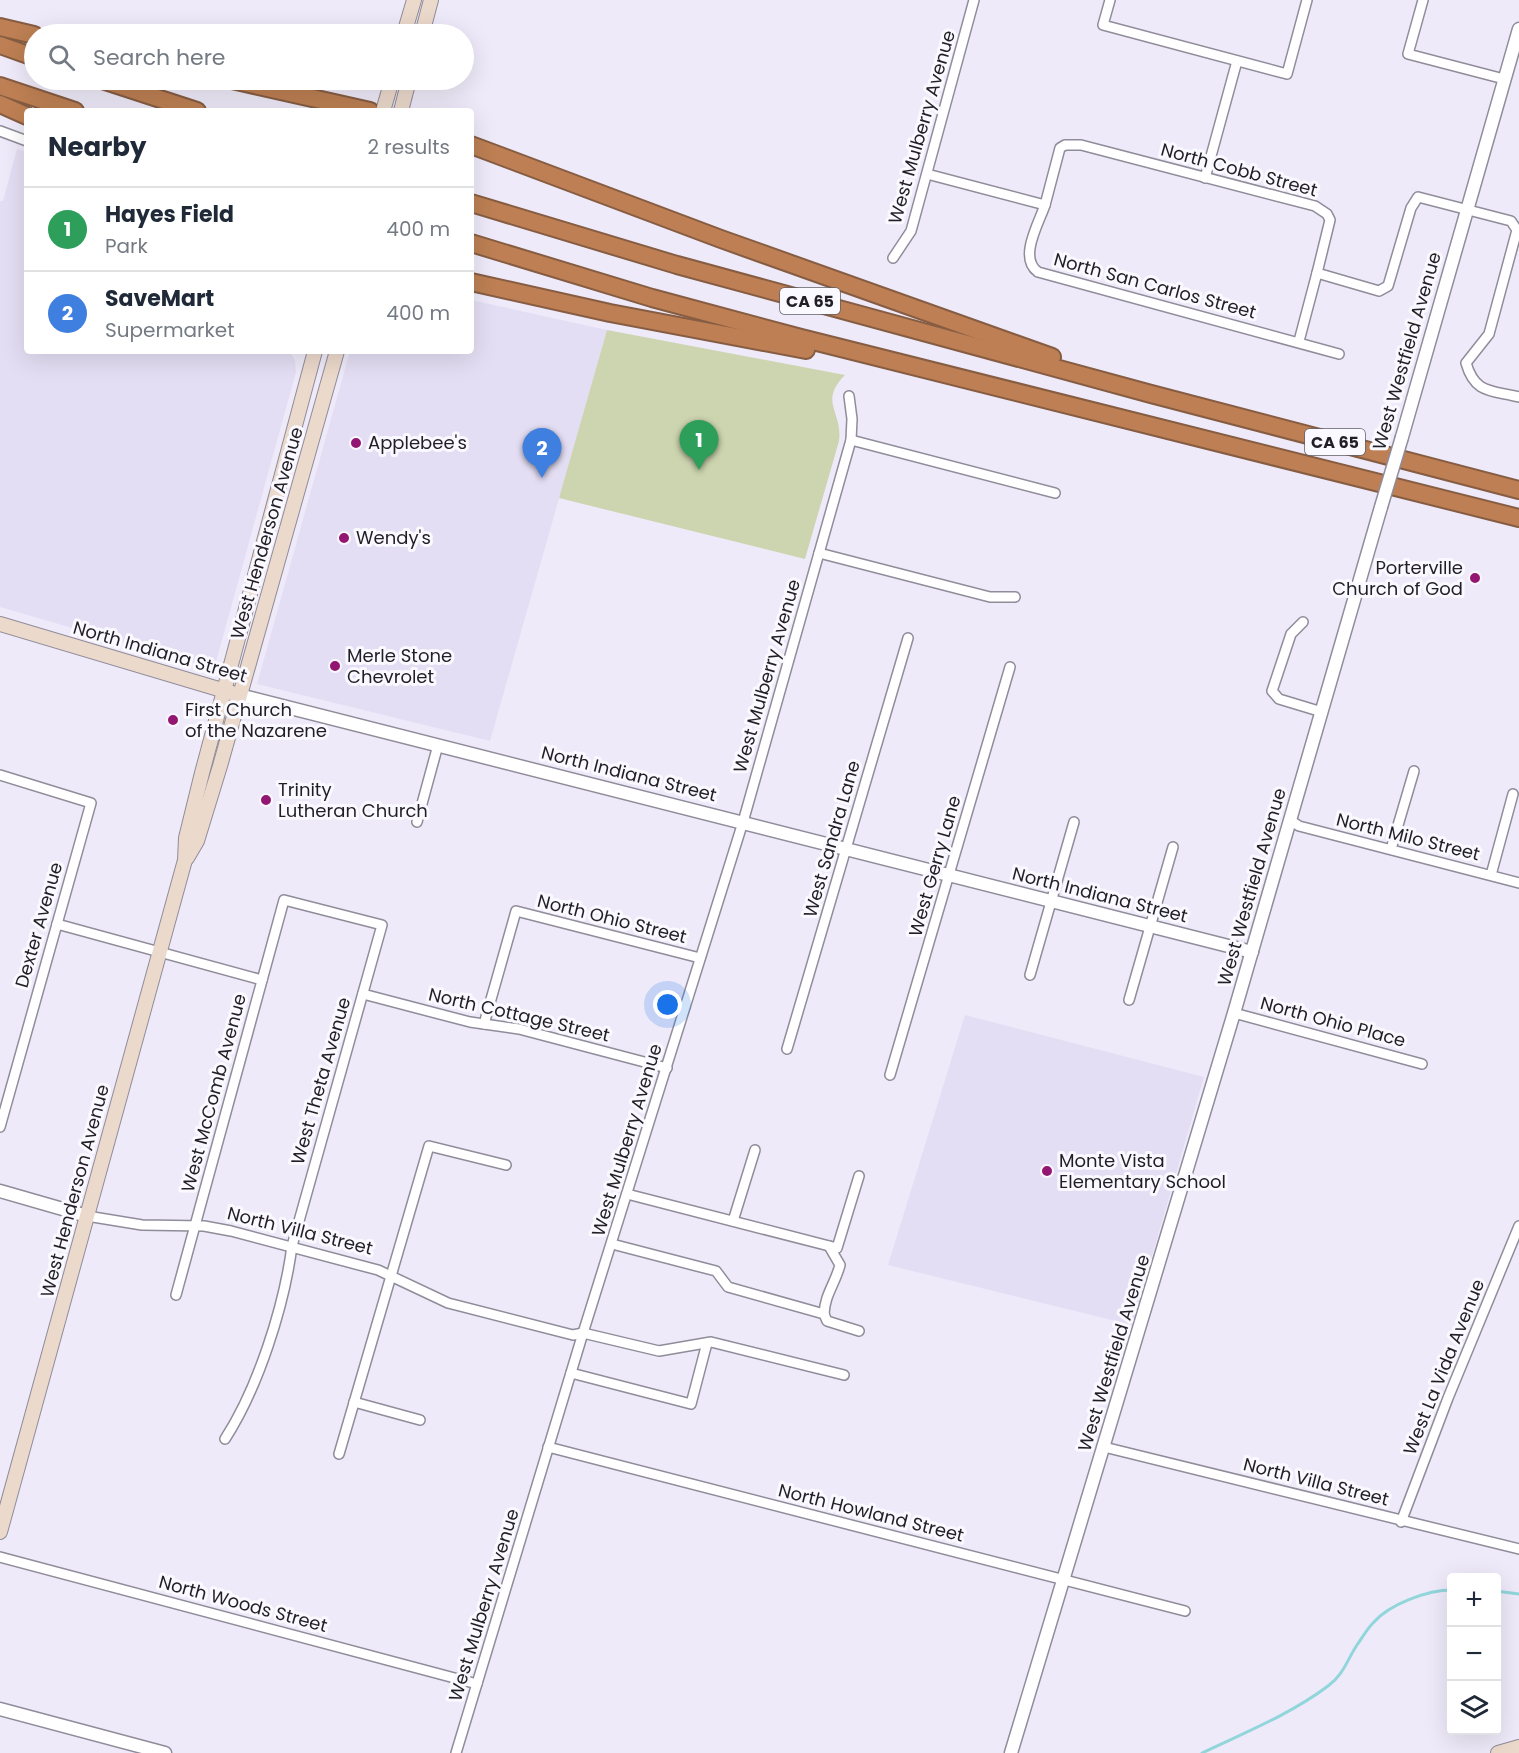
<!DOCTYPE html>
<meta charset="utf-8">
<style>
body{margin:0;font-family:Poppins,sans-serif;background:#f2f2f3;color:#1f2937}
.controls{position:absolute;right:18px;bottom:18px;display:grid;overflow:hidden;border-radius:6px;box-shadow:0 6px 24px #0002}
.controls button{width:54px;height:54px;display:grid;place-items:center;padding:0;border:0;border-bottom:2px solid #e0e1e3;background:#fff;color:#1f2937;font:30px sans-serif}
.you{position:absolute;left:668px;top:1005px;width:21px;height:21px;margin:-15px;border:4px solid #fff;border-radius:50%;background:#1a73e8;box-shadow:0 0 0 9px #1a73e833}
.badge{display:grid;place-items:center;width:39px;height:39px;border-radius:50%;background:#931672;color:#fff;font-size:20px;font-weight:700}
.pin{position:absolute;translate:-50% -50px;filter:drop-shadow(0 2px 3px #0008)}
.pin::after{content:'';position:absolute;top:32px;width:21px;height:18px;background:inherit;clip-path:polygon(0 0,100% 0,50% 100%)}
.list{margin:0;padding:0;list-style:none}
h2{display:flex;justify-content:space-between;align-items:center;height:78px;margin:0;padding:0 24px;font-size:26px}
h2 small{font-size:20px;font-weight:400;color:#747a83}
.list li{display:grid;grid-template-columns:39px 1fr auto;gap:18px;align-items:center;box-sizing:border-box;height:84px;padding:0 24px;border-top:2px solid #e0e1e3}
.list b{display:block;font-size:22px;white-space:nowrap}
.list p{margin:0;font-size:20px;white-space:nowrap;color:#747a83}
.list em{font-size:20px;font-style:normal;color:#747a83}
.icon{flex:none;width:33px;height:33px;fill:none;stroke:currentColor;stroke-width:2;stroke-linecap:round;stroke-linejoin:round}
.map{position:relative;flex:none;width:1519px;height:1753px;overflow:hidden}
.search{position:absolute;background:#fff;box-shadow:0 6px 24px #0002;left:24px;top:24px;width:450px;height:66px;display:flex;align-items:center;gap:15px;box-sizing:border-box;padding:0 21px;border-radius:33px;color:#747a83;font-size:22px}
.panel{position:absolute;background:#fff;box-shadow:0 6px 24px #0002;left:24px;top:108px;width:450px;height:246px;border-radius:6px}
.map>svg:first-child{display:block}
.built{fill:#e4def4}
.green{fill:#ccd5af}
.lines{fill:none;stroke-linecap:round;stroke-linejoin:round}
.stream{stroke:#90d6db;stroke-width:3}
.minor-casing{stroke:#908c9a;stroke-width:12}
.tertiary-casing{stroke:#908c9a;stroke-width:15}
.secondary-casing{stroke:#908c9a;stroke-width:16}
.motorway-casing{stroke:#865d43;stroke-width:20}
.minor{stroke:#fff;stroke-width:9}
.tertiary{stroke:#fff;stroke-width:12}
.secondary{stroke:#ebd9cb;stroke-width:14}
.motorway{stroke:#bd7f53;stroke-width:16}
.tertiary-bridge-casing{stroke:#908c9a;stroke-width:15;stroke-linecap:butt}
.tertiary-bridge{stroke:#fff;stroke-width:12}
.poi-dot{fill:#931672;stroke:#faf9ff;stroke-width:2}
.labels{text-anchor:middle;stroke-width:6;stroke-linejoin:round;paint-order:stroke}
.shield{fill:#faf9ff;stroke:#626066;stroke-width:1.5}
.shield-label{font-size:16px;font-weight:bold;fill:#211f25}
.street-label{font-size:18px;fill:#211f25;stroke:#faf9ff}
.poi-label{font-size:18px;fill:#211f25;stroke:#faf9ff;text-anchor:start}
</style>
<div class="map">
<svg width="1519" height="1753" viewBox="0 0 1519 1753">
<rect width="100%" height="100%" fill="#eeeaf9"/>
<!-- built -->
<g class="built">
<polygon points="17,149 27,152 27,351 289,351 295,360 296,372 214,669 0,607 0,201 3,201"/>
<polygon points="471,300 607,330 490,741 257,684 350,351 471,351"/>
<polygon points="965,1015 1204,1077 1132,1325 888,1265"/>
</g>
<!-- green -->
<path class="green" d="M 607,330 L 845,375 C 818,402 843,412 839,441 L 805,559 L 559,498 Z"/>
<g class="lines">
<!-- stream -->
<g class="stream">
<polyline points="1496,1591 1519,1594"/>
<path d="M 1202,1753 C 1244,1733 1291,1714 1328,1686 C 1344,1674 1347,1660 1357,1645 C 1362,1638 1367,1629 1373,1623 C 1389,1604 1428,1590 1452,1590"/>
</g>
<defs>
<g id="minor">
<polyline points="1110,0 1103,25 1287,74 1307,0"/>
<polyline points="1423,0 1408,54 1504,79"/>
<polyline points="0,131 27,141"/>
<path d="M 927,174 L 1045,205 L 1060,148 L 1065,145 L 1081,145 L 1315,206 L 1327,214 L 1330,220 L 1317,273 L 1379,291 L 1388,286 L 1411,208 L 1418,197 L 1511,221 L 1517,230 L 1489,334 L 1466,363 C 1475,394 1491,390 1519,397"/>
<polyline points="1205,178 1237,61"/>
<path d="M 1045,205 C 1039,223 1018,258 1038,272 L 1339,354"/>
<polyline points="893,258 911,231 974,0"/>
<polyline points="1299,341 1317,273"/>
<polyline points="851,440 1055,493"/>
<polyline points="819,553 990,597 1015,597"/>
<polyline points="1303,622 1291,634 1272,691 1279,699 1322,712"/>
<polyline points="0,775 91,803 0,1127"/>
<polyline points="1290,820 1299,826 1519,883"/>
<polyline points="417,822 438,745"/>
<polyline points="1391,849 1414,771"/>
<polyline points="1491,875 1513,794"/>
<polyline points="57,924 262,980"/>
<polyline points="1030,975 1074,822"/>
<polyline points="363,994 470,1022 519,1029 667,1068"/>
<polyline points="1129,1000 1173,847"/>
<polyline points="1234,1013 1422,1064"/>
<polyline points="484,1024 516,911 700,958"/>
<polyline points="787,1049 908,638"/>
<polyline points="890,1075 1010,667"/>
<polyline points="627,1194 837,1248 859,1176"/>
<polyline points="87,1216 142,1225 204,1226 231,1231 378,1270 448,1303 573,1335 583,1333 659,1351 711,1342 844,1375"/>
<polyline points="733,1221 755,1150"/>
<polyline points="612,1244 716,1271 728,1287 824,1314 827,1321 859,1331"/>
<path d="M 176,1295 L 284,900 L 382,925 L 292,1246 C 284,1307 258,1388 225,1439"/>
<path d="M 824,1314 C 825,1294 835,1284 840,1265 L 829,1246"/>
<polyline points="571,1373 691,1404 707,1343"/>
<polyline points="354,1402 420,1420"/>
<polyline points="548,1447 1185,1611"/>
<polyline points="1104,1447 1519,1549"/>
<polyline points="339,1454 429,1146 506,1165"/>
<polyline points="1401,1522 1448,1398 1519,1226"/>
<polyline points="0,1557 477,1684"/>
<polyline points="456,1753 583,1333 743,822 851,440 852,419 849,396"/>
</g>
<g id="tertiary">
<polyline points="1402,437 1519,29"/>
<polyline points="239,695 1252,952"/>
<polyline points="0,1191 87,1216"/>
<polyline points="0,1709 165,1753"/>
<polyline points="1011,1753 1234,1013 1381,507"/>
</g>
<g id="secondary">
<polyline points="404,34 414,0"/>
<polyline points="422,34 431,0"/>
<polyline points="383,111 392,80"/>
<polyline points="401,111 409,80"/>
<polyline points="0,624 232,693"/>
<polyline points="187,858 197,841 220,766 337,351"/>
<polyline points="0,1532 185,860 186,838 202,773 315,351"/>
<polyline points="1498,1753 1519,1747"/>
</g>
<g id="motorway">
<polyline points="0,27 34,35"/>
<polyline points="0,45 34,57"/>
<polyline points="102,80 197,111"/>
<polyline points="232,80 370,111"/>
<polyline points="0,86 75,111"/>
<polyline points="0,104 27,116"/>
<polyline points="471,145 721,239 1052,357"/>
<polyline points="471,203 677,265 1151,394 1519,490"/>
<polyline points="471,243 652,298 801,338 1519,518"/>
<polyline points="471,282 610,313 806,350"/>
</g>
</defs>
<!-- minor casing -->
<use href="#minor" class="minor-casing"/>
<!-- tertiary casing -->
<use href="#tertiary" class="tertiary-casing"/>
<!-- secondary casing -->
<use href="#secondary" class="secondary-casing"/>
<!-- motorway casing -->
<use href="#motorway" class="motorway-casing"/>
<!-- minor -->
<use href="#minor" class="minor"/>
<!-- tertiary -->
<use href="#tertiary" class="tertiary"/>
<!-- secondary -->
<use href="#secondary" class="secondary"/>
<!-- motorway -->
<use href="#motorway" class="motorway"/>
<defs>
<polyline id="tertiary-bridge" points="1381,507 1402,437"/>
</defs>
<!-- tertiary-bridge casing -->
<use href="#tertiary-bridge" class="tertiary-bridge-casing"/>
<!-- tertiary-bridge -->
<use href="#tertiary-bridge" class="tertiary-bridge"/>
</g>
<!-- markers -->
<g class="poi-dot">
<circle cx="356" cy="443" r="6"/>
<circle cx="344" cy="538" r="6"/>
<circle cx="1475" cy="578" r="6"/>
<circle cx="335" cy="666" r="6"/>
<circle cx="173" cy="720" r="6"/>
<circle cx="266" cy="800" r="6"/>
<circle cx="1047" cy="1171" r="6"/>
</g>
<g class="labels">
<!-- shield labels -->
<g class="shield">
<rect x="780" y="288" width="60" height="26" rx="4.5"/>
<rect x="1305" y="429" width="60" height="26" rx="4.5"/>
</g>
<g class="shield-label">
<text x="810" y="307">CA 65</text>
<text x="1335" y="448">CA 65</text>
</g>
<!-- street labels -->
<g class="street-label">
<text transform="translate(922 127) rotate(-74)" y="6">West Mulberry Avenue</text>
<text transform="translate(1239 170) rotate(15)" y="6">North Cobb Street</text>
<text transform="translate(1155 286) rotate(15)" y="6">North San Carlos Street</text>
<text transform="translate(1407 351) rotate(-74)" y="6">West Westfield Avenue</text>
<text transform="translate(267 533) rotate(-74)" y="6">West Henderson Avenue</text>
<text transform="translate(160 652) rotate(16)" y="6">North Indiana Street</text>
<text transform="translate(767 676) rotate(-74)" y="6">West Mulberry Avenue</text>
<text transform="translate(629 774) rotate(14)" y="6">North Indiana Street</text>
<text transform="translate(1408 837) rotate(14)" y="6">North Milo Street</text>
<text transform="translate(832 839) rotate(-74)" y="6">West Sandra Lane</text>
<text transform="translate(935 866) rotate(-74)" y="6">West Gerry Lane</text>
<text transform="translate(1252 887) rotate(-74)" y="6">West Westfield Avenue</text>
<text transform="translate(1100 895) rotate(14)" y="6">North Indiana Street</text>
<text transform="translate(612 919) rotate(14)" y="6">North Ohio Street</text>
<text transform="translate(39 925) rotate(-74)" y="6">Dexter Avenue</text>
<text transform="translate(519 1015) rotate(13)" y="6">North Cottage Street</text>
<text transform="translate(1333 1022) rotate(15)" y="6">North Ohio Place</text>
<text transform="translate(321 1081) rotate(-74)" y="6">West Theta Avenue</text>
<text transform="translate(214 1093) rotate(-75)" y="6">West McComb Avenue</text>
<text transform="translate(627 1140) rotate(-73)" y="6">West Mulberry Avenue</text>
<text transform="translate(75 1191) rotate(-75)" y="6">West Henderson Avenue</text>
<text transform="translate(300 1231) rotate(14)" y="6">North Villa Street</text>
<text transform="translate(1114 1353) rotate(-73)" y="6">West Westfield Avenue</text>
<text transform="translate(1444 1367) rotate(-68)" y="6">West La Vida Avenue</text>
<text transform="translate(1316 1482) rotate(14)" y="6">North Villa Street</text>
<text transform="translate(871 1513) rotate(14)" y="6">North Howland Street</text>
<text transform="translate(243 1604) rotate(15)" y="6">North Woods Street</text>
<text transform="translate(484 1605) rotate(-73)" y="6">West Mulberry Avenue</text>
</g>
<!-- poi labels -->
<g class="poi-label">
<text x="368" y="449">Applebee's</text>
<text x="356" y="544">Wendy's</text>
<text x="1463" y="574" text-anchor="end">Porterville<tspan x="1463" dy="21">Church of God</tspan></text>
<text x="347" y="662">Merle Stone<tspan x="347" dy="21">Chevrolet</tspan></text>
<text x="185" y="716">First Church<tspan x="185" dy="21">of the Nazarene</tspan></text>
<text x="278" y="796">Trinity<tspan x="278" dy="21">Lutheran Church</tspan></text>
<text x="1059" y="1167">Monte Vista<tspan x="1059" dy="21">Elementary School</tspan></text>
</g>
</g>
</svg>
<div class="controls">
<button>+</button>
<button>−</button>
<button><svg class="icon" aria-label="layers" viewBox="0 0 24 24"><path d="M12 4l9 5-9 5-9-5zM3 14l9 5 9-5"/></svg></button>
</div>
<div class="you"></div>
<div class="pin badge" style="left:699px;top:470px;background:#2e9e5b">1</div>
<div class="pin badge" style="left:542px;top:478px;background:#3f7fe0">2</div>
<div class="search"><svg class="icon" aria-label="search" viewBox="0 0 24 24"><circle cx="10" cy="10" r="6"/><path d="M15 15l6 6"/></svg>Search here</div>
<section class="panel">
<h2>Nearby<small>2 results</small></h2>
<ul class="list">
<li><span class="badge" style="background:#2e9e5b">1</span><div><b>Hayes Field</b><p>Park</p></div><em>400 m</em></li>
<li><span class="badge" style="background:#3f7fe0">2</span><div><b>SaveMart</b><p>Supermarket</p></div><em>400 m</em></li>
</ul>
</section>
</div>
